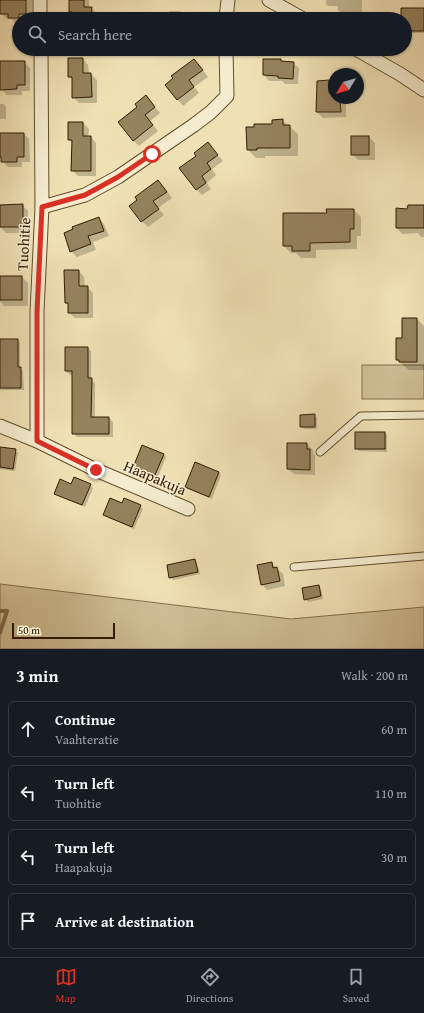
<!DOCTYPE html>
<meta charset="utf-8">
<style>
body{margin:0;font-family:"Gentium Book Plus",serif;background:#20242c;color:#f1f3f6}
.compass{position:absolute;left:328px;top:68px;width:36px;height:36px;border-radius:50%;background:#171b24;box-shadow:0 1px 3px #0004;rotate:232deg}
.scale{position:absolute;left:12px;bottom:10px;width:103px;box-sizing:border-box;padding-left:4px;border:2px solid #331c00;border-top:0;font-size:11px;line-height:14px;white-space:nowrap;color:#331c00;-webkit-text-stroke:3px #f5eccf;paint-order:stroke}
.stop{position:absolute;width:12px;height:12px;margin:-9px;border:3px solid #d93025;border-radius:50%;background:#fff}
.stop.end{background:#d93025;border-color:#fff;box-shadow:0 1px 4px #0008}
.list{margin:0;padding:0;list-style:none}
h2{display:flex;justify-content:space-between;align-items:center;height:52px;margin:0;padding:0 16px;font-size:17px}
h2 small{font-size:13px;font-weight:400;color:#9ea1a6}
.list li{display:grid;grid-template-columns:26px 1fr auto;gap:12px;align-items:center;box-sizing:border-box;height:56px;margin:0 8px 8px;padding:0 8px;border:1px solid #363941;border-radius:6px}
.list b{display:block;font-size:15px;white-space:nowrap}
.list p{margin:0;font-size:13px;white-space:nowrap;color:#9ea1a6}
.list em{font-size:13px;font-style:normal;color:#9ea1a6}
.icon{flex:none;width:22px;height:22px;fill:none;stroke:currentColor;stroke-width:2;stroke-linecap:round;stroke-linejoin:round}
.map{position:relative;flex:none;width:424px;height:649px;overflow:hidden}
.search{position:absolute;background:#171b24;box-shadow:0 1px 3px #0004;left:12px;right:12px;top:12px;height:44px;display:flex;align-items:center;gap:10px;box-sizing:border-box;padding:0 14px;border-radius:22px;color:#9ea1a6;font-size:15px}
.sheet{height:308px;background:#171b24}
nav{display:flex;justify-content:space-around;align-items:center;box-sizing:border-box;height:56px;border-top:1px solid #363941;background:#171b24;font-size:11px;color:#9ea1a6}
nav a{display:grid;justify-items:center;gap:2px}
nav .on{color:#d93025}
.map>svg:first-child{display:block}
.green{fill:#d0c096;stroke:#826e4b}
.shadow{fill:#0003}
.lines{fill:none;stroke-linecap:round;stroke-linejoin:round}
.stream{stroke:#7e6a47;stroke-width:4}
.building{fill:#95825e;stroke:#331c00}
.service-casing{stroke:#624d2d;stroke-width:9}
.minor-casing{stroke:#624d2d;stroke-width:15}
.service{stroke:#f5eccf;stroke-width:7}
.minor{stroke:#f5eccf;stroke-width:13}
.route{stroke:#d93025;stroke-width:5}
.labels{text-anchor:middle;stroke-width:3;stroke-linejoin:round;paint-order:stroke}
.street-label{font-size:15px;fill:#331c00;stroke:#f5eccf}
</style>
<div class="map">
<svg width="424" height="649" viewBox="0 0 424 649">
<rect width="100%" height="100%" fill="#f0e1b5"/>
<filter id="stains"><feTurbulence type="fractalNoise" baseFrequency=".005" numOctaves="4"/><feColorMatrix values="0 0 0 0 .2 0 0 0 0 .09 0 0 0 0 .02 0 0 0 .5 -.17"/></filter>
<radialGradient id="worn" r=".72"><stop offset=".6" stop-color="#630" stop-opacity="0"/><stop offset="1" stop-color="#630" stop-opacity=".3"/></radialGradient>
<!-- green -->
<g class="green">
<rect x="362" y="365" width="62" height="34"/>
<polygon points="0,584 291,619 424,607 424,649 0,649"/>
</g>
<!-- shadow -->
<g class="shadow">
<polygon points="1,0 32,0 32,19 19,19 19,23 15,23 11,19 7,19 1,13"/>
<polygon points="70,0 89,0 89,8 91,8 97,14 97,19 73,19 73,15 70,12"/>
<polygon points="326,0 362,0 362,12 341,13 338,10 338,6 328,6 326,4"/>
<polygon points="424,9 424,33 405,33 405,19 402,19"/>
<polygon points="169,11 180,11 183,14 193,14 198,19 169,19"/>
<polygon points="83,59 88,65 89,74 91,74 97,80 97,103 79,103 73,97 73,80 69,76"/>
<polygon points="280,60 282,62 293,63 299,68 298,84 285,84 282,81 269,81 264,75"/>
<polygon points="24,62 30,68 30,91 22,91 22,95 7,95 1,89"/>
<polygon points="200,66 208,77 194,87 199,93 183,106 178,100 166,85"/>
<polygon points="329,81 334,86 334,98 345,98 346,99 346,117 323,118 317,112"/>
<polygon points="146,96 160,113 150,121 158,131 139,146 133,140 138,107"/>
<polygon points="0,104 4,104 6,107 6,119 0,119"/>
<polygon points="282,120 298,134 298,156 265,156 265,158 256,158 248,150 273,125"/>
<polygon points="83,123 89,129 88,137 91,137 96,143 96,176 78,176 72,170 73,144 69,140"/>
<polygon points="0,134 24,134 29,139 30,162 22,162 22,167 8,167 2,161 2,159 0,156"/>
<polygon points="369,137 375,143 375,160 358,160 352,154"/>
<polygon points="208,144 223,161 212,169 216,175 207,183 211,189 202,195 197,190 181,168 197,156"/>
<polygon points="158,182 164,187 172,198 158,208 164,215 148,227 142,221"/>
<polygon points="22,205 28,211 28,233 6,233 0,227 0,206"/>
<polygon points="424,206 424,237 421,237 418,233 402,234 397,228 408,210"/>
<polygon points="354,210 361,217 361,236 357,236 357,249 316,250 316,258 301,258 296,253 291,253 284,246 328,214"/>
<polygon points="99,219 104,224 109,236 93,242 96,250 77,257 71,251"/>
<polygon points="79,271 84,277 85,287 87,287 93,293 93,318 75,318 69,313 69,306 66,303"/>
<polygon points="0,277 22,277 28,283 28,306 4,306 0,301"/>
<polygon points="417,319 424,326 424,370 409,370 397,360 403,339"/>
<polygon points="0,340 18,340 20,343 20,368 23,371 24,390 0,390"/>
<polygon points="66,348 88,348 91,351 91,380 95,383 95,418 109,418 113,422 113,437 77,437 73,433 73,375 70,375 66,371"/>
<polygon points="314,415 317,418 317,429 304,429 301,426"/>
<polygon points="385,433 387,435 387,452 359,451 356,449"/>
<polygon points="307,444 313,450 313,453 315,456 315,475 294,474 288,469"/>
<polygon points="0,448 15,450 18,453 15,471 0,469"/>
<polygon points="164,455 166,457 158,477 148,473 146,477 136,472 133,470"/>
<polygon points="219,473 221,475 212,499 188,489 186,487"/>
<polygon points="71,485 90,485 93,488 85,507 58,496 56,494"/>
<polygon points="140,506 143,509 134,529 107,517 104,514"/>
<polygon points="195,560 197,563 200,574 173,580 170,577"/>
<polygon points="271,563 283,574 285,586 267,590 262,584"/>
<polygon points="318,586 321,589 323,599 308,602 305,599"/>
</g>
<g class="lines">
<!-- stream -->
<polyline class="stream" points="0,611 7,611 0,633"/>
</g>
<!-- building -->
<g class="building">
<polygon points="0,0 26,0 26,14 19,14 19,18 8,18 8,14 0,14"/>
<polygon points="69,0 84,0 84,7 92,7 91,19 72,19 72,12 69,12"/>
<polygon points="401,8 424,8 424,31 405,31 405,19 401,19"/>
<polygon points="68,58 83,58 83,73 91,73 92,97 72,98 72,77 68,77"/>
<polygon points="194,59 203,70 189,80 194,87 177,100 165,85 173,78 171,76"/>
<polygon points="263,59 281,59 281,61 294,62 293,79 278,78 278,76 263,75"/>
<polygon points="0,61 25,61 25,85 17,85 17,89 0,90"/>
<polygon points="329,80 329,93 334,92 334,98 340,98 341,112 316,112 317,81"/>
<polygon points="146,95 155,107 145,115 153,125 133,141 118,122 137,107 135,104"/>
<polygon points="283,119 283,125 290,125 290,148 257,148 257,150 247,150 246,127 254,127 254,124 272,124 272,120"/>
<polygon points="68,122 83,122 83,136 91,136 91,171 71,171 72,140 68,140"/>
<polygon points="0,133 24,133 24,157 17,157 17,162 1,162 1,157 0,157"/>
<rect x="351" y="136" width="18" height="19"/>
<polygon points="208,142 218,155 207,163 211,169 202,176 206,183 196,190 179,168 196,156 194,153"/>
<polygon points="158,180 167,192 153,201 159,209 141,222 129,206 137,200 135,197"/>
<polygon points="23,204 23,227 0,227 0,205"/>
<polygon points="408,205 424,205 424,228 396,228 396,208 407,209"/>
<polygon points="326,209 354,209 354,229 350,229 350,242 310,243 310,251 292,251 292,246 283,246 283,213 327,213"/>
<polygon points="99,217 104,231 88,236 91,244 70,252 64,233 73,229 72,227"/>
<polygon points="64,270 79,270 79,286 88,286 88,313 68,313 68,303 65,303"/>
<rect x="0" y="276" width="22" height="24"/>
<polygon points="402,318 417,318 417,362 399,362 399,360 396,360 396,338 402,338"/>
<polygon points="0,339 18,339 18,367 21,367 21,388 0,388"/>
<polygon points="65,347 88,347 88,378 92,378 91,417 109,417 109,434 72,434 72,371 65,371"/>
<polygon points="315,414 315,427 300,427 300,415"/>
<rect x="355" y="432" width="30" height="17"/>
<polygon points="287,443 307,443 307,449 310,449 310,470 287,469"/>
<polygon points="142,445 164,454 155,475 145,471 143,475 132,470"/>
<polygon points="0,447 16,449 13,469 0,467"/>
<polygon points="195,462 219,472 209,497 185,487"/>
<polygon points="74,477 91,484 82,505 54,494 60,479 71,484"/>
<polygon points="110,498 122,503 124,498 141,505 132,527 103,515"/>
<polygon points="195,559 198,572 169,578 167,565"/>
<polygon points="272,562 273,568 277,567 280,581 261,585 257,565"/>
<polygon points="319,585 321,596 304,600 302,588"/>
</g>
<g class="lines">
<defs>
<g id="service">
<polyline points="320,452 361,416 424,415"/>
<polyline points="294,567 424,556"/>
</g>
<g id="minor">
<polyline points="40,0 40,19"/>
<polyline points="269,0 303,19"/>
<polyline points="226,19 228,0"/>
<polyline points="356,49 400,74 424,90"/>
<polyline points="42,207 85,195 118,177 194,125 211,112 227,96 226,49"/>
<polyline points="0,426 37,441 96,470 188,509"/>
<polyline points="37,441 37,312 42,207 41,49"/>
</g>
</defs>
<!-- service casing -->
<use href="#service" class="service-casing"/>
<!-- minor casing -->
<use href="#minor" class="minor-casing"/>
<!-- service -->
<use href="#service" class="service"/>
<!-- minor -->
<use href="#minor" class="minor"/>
</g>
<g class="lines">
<!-- route -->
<polyline class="route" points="96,470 37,441 37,312 42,207 85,195 118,177 152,154"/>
</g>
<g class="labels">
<!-- street labels -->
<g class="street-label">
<text transform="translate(24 244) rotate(-87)" y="5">Tuohitie</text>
<text transform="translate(155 478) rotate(23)" y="5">Haapakuja</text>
</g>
</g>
<rect width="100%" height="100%" filter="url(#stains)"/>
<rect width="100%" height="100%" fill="url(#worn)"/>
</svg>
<svg class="compass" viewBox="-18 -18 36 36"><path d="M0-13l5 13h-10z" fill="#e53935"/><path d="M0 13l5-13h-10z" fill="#9ea1a6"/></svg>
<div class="scale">50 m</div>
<div class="stop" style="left:152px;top:154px"></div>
<div class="stop end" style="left:96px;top:470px"></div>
<div class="search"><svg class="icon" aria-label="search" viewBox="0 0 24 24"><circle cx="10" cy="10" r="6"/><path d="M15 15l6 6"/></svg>Search here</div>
</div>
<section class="sheet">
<h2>3 min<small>Walk · 200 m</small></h2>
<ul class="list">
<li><svg class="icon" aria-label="ahead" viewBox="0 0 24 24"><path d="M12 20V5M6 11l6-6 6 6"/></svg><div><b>Continue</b><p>Vaahteratie</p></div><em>60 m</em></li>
<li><svg class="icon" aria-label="left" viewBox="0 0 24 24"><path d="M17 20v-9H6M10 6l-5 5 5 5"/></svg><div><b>Turn left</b><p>Tuohitie</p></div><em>110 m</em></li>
<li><svg class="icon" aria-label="left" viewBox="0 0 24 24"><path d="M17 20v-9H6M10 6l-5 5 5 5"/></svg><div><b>Turn left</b><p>Haapakuja</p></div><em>30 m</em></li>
<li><svg class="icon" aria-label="arrive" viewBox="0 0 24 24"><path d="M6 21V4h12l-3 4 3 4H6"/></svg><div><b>Arrive at destination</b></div></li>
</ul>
</section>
<nav>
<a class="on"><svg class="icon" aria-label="map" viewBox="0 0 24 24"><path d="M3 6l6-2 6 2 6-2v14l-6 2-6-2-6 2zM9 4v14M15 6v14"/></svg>Map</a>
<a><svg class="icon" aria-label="directions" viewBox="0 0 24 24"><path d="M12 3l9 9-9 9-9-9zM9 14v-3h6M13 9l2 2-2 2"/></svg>Directions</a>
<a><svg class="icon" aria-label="saved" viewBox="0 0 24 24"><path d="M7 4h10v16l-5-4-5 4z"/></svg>Saved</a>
</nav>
